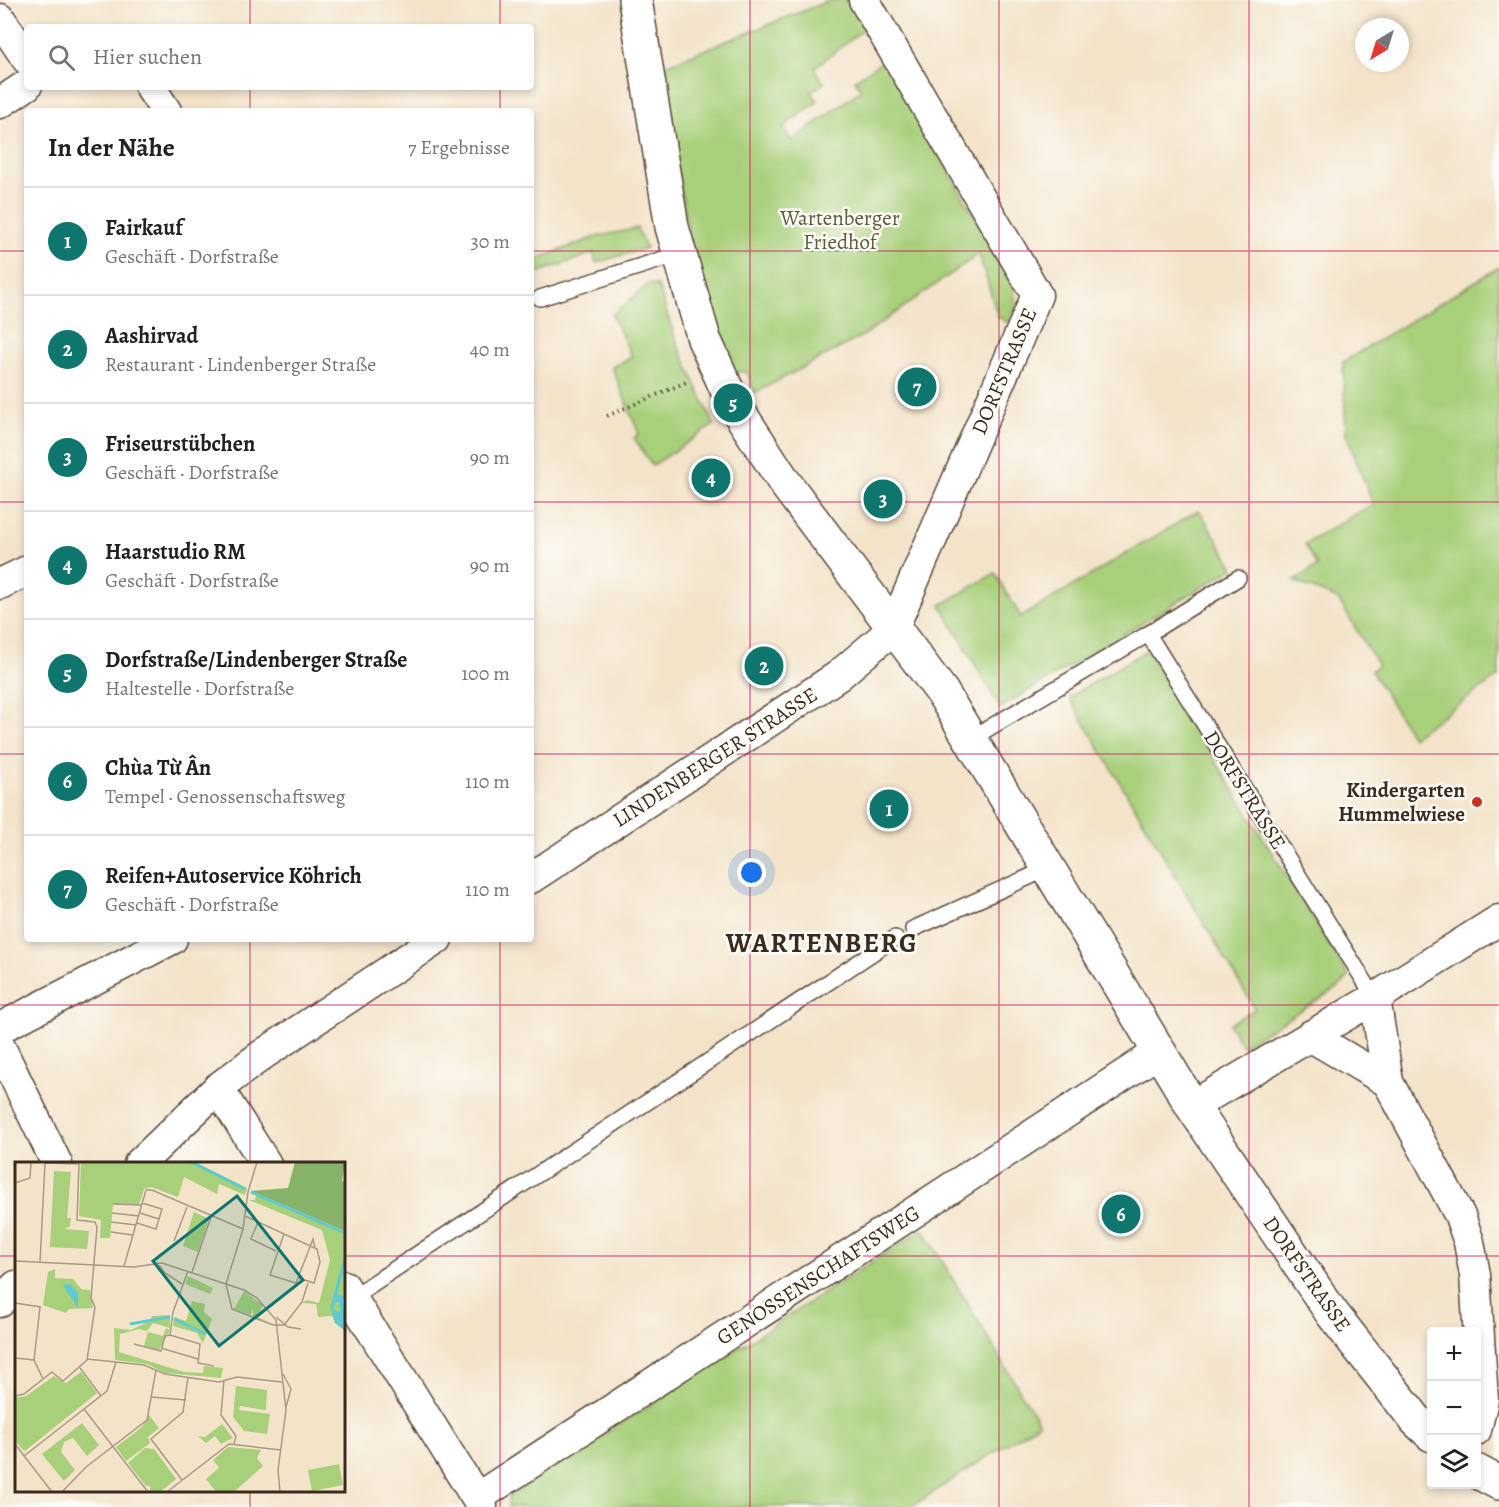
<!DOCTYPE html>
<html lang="de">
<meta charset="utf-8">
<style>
body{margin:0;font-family:Alegreya,serif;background:#f2f2f2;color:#202124}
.controls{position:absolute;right:18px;bottom:18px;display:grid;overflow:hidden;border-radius:6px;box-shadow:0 3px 9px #0003}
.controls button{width:54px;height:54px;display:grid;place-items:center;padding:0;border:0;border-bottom:2px solid #e0e0e0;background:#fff;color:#202124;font:30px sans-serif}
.compass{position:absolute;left:1355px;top:18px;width:54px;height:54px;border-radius:50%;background:#fff;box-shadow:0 3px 9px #0003;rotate:218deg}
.you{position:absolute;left:752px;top:873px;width:21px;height:21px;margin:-15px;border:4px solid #fff;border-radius:50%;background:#1a73e8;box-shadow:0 0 0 9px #1a73e833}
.badge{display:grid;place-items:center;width:39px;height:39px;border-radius:50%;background:#0f766e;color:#fff;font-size:20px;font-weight:700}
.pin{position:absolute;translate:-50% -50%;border:3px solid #fff;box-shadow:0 2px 6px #0006}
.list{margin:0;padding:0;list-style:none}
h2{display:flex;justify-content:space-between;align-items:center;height:78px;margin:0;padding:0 24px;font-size:26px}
h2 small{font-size:20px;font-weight:400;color:#757577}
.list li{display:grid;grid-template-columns:39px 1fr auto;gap:18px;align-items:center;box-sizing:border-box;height:108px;padding:0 24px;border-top:2px solid #e0e0e0}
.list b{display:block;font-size:22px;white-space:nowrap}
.list p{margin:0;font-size:20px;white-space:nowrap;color:#757577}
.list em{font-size:20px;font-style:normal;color:#757577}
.icon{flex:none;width:33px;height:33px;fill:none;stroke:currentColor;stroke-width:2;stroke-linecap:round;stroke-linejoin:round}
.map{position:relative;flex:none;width:1499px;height:1507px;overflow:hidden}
.search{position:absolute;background:#fff;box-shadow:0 3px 9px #0003;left:24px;top:24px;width:510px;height:66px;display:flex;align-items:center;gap:15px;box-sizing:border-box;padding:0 21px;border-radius:6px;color:#757577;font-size:22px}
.panel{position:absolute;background:#fff;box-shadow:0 3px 9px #0003;left:24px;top:108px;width:510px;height:834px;border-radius:6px}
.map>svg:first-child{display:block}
.green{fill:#a8cf7a;stroke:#727c4c;stroke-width:1.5}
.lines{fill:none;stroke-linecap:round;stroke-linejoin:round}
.lane-casing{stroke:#574638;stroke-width:18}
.street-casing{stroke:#574638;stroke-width:33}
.secondary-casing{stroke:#574638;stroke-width:36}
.path{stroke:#574638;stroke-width:4;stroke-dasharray:1.5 4.5;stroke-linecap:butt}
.lane{stroke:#fff;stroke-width:15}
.street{stroke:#fff;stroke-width:30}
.secondary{stroke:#fff;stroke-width:33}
.grid{fill:none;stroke:#c2185b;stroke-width:1.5;stroke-opacity:0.55}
.poi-dot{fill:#c8321e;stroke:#fdfcf7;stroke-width:2}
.labels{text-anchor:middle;stroke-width:5;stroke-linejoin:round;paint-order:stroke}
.park-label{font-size:21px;fill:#5c5c3a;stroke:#fdfcf7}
.street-label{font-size:21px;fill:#3b2a1e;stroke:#fdfcf7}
.poi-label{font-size:21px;font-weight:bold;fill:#3b2a1e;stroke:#fdfcf7;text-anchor:end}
.district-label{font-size:27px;font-weight:bold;letter-spacing:1.5px;fill:#3b2a1e;stroke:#fdfcf7}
.inset-river{fill:none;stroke:#5dcad1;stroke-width:3}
.inset-road{fill:none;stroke:#a99985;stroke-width:1.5}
.view{fill:#0f766e;fill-opacity:0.15;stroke:#0f766e;stroke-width:3}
.inset-edge{fill:none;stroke:#3b2a1e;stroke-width:3}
</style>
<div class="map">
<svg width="1499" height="1507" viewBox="0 0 1499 1507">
<rect width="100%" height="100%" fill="#fdfcf7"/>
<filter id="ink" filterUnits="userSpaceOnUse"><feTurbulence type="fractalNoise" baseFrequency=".0167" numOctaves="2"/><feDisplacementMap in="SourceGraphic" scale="12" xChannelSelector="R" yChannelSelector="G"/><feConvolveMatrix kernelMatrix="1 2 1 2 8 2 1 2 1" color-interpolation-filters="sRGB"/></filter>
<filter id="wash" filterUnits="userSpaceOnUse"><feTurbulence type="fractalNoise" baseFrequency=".008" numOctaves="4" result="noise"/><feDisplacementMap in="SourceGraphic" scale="24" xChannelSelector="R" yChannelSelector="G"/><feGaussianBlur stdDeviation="1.35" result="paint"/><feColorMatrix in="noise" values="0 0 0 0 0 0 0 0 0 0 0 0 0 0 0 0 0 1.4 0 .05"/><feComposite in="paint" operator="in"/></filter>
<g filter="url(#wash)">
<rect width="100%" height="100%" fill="#f3e3c9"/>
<!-- green -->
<g class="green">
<polygon points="831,0 850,0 866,27 814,68 824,83 811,92 818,101 783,127 792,141 861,90 855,80 884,60 1014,284 1016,308 1008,323 998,317 979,254 864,335 755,393 747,372 732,372 696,271 658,68"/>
<polygon points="637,228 646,248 596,263 594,253 531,275 531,261 596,237"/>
<polygon points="1499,267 1499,676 1412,737 1371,671 1378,665 1338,599 1294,581 1317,566 1305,544 1373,504 1346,434 1343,362"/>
<polygon points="649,284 658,286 675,338 714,425 652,466 634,438 639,434 612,367 632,357 612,315"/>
<polygon points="1199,510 1234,568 1000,708 941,605 995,573 1021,617"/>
<polygon points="1147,650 1349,977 1338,988 1242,1046 1229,1024 1255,1009 1069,697"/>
<polygon points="923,1229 1039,1423 911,1507 508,1507 509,1496"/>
</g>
</g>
<g filter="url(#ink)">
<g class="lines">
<defs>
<g id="lane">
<polyline points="540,298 679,254"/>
<polyline points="1148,634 1238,578"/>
<polyline points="972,738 1148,634 1375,998"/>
<polyline points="913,929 1049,868"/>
<polyline points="351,1298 895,938"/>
</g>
<g id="street">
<polyline points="0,19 27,59"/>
<polyline points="150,87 166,111"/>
<polyline points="0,103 27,85"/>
<polyline points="0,584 27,571"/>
<polyline points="531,878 838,676 893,629 1037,295 864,0"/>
<polyline points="1375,998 1388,1082 1460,1216 1469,1242 1475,1275 1483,1400 1476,1430"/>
<polyline points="0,1028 172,939"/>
<polyline points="1310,1036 1388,1082"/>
<polyline points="0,1047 57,1164"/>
<polyline points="218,1088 266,1164"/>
<polyline points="1192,1106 1375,998 1499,920"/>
<polyline points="139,1164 218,1088 262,1055 437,939"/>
<polyline points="344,1286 482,1507"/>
<polyline points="0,1302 16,1286"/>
<polyline points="477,1498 1159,1052"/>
</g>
<g id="secondary">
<polyline points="635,0 672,227 704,339 733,403 785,483 942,692 1192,1106 1331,1312 1416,1420 1432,1435"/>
<polyline points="1476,1471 1499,1483"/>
</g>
</defs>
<!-- lane casing -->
<use href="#lane" class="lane-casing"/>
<!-- street casing -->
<use href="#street" class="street-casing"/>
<!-- secondary casing -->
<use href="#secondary" class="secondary-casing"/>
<!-- path -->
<polyline class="path" points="607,416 689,381"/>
<!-- lane -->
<use href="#lane" class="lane"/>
<!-- street -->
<use href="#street" class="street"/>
<!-- secondary -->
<use href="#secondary" class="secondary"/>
</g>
</g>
<!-- grid -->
<path class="grid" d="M 250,0 L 250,27M 500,0 L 500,27M 750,0 L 750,1507M 999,0 L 999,1507M 1249,0 L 1249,1507M 250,87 L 250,111M 500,87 L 500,111M 0,251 L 27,251M 531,251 L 1499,251M 0,502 L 27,502M 531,502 L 1499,502M 0,754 L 27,754M 531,754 L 1499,754M 250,939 L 250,1164M 500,939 L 500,1507M 0,1005 L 1499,1005M 0,1256 L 16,1256M 344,1256 L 1499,1256M 250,1490 L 250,1507"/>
<!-- markers -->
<circle class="poi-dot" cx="1477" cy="802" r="6"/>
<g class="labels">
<!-- park labels -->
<g class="park-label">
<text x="840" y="225">Wartenberger<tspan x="840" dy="24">Friedhof</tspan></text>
</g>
<!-- street labels -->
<g class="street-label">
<text transform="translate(1004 371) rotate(-67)" y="7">DORFSTRASSE</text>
<text transform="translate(715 757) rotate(-33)" y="7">LINDENBERGER STRASSE</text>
<text transform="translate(1245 790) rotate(58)" y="7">DORFSTRASSE</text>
<text transform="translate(1307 1274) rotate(55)" y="7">DORFSTRASSE</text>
<text transform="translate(818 1275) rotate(-33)" y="7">GENOSSENSCHAFTSWEG</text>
</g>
<!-- poi labels -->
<g class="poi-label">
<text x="1465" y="797">Kindergarten<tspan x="1465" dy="24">Hummelwiese</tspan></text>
</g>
<!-- district labels -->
<g class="district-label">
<text x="822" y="952">WARTENBERG</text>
</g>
</g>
<!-- overview -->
<g transform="translate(15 1162)">
<rect width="330" height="330" fill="#f3e3c9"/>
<path d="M 66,0 L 180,0 L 232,26 L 230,33 L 204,22 L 202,32 L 169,15 L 163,35 L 136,25 L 129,27 L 124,43 L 98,42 L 95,76 L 85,76 L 86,58 L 64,54 ZM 39,9 L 56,10 L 52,56 L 56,56 L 55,64 L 50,67 L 74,69 L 72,87 L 35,85 ZM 242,32 L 330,69 L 330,153 L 328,134 L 321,141 L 324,140 L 325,151 L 319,149 L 330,168 L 317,154 L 303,155 L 301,142 L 287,141 L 292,138 L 304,141 L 315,98 L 307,68 L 234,38 L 240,38 ZM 179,50 L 194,57 L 183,90 L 168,84 ZM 40,107 L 40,116 L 58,117 L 66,127 L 75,128 L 78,146 L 54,147 L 51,151 L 28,143 L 33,110 ZM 173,114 L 198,126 L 195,132 L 170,122 ZM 229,129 L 248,143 L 242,155 L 259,162 L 238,155 L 238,145 L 236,153 L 219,147 ZM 177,139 L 190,142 L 189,150 L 197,157 L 188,181 L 182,171 L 158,164 L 159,155 L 171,159 ZM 155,153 L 155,166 L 138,161 L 132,169 L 124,167 L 105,172 L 104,190 L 169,210 L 188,211 L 189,204 L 208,206 L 206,216 L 150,211 L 132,202 L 100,198 L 99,166 L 116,168 L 135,159 L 137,154 ZM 151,166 L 155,168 L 144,188 L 129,184 L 133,170 L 148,174 ZM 66,210 L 82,231 L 10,289 L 5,285 L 0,278 L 0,236 L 11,234 L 39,214 L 51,221 ZM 221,224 L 252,228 L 251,248 L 225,244 L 224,248 L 255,252 L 252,272 L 229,269 L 218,255 ZM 134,253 L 144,266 L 133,275 L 135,281 L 111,299 L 101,285 L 127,265 ZM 67,261 L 84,283 L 72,294 L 58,276 L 49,280 L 46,290 L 60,308 L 49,319 L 27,292 ZM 207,262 L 218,276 L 206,282 L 200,274 L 191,281 L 183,274 L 190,275 ZM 213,285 L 246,288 L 242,296 L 248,304 L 219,330 L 201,330 L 191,317 L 204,306 L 198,298 ZM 130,286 L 139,287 L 161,317 L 145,330 L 135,330 L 135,324 L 131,324 L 113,301 ZM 324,302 L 328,323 L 297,329 L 293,308 Z" fill="#a8cf7a"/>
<path d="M 280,0 L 330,0 L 327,19 L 330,20 L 330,69 L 236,29 L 273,26 Z" fill="#86b26a"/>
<path d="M 55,122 L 63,131 L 63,146 L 48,123 ZM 322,132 L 328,134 L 330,167 L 319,153 L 318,148 L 325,150 L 324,140 L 320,141 Z" fill="#5dcad1"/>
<path class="inset-river" d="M 176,0 L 230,27M 236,30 L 330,71M 330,96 L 317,145 L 321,160 L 330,167M 159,157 L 191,172M 115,162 L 155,155"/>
<path class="inset-road" d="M 242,0 L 233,30 L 228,67 L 211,122 L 217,147 L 258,163 L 271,163M 0,21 L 15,16 L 16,0M 98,42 L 127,43M 97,51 L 124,54M 125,51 L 144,57M 230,54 L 302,87 L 305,100 L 299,121 L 283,116M 96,60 L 121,63M 243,60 L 236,77 L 261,89M 122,61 L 141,67 L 147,47 L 127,41M 96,70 L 118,73M 269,72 L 255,113 L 281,121 L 298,77 L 300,86M 159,79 L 172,45M 0,99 L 119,105 L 147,101 L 229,128 L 242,136 L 261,158 L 271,248 L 263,308 L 265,330M 142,100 L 150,111 L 167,122M 109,104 L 131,28 L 137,28 L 228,67M 177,110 L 196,55M 0,141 L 26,145M 25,145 L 19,198 L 28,217M 261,155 L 273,165 L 286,167M 270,162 L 287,140 L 293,121M 155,173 L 185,182 L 183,201 L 199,204M 119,182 L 146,189 L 150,174 L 155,173 L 158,150 L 173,109M 146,186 L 183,197M 0,196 L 19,198M 72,197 L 129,203 L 150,212 L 204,220 L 222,215 L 267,220M 65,206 L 86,234M 268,212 L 276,227 L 271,245M 209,218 L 206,253 L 221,274 L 219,282M 0,234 L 9,232 L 37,210 L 48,219 L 72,198 L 80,145 L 76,136 L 82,65 L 80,60 L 62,58 L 64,2 L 30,1 L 25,100M 136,235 L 171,238M 69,247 L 133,330M 0,282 L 37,330M 9,294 L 92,229 L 101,200M 167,318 L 136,277 L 168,250 L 173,215M 47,330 L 71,305 L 132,258 L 141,208M 152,330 L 214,282 L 266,288"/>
<path class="view" d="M 222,34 L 288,118 L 204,184 L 138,99 Z"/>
<rect width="330" height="330" class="inset-edge"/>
</g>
</svg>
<div class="controls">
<button>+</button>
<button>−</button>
<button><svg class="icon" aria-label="layers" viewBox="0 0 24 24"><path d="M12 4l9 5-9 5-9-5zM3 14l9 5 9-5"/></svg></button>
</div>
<svg class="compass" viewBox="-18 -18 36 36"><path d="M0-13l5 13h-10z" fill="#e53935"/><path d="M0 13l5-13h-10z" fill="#757577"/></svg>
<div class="you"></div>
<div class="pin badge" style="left:889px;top:809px">1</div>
<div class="pin badge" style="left:764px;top:666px">2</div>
<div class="pin badge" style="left:883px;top:499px">3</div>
<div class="pin badge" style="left:711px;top:478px">4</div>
<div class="pin badge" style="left:733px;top:403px">5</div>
<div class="pin badge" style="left:1121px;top:1214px">6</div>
<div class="pin badge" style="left:917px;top:387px">7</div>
<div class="search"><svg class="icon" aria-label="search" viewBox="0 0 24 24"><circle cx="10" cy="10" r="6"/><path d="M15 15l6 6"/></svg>Hier suchen</div>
<section class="panel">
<h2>In der Nähe<small>7 Ergebnisse</small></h2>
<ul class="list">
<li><span class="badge">1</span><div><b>Fairkauf</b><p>Geschäft · Dorfstraße</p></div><em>30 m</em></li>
<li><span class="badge">2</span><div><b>Aashirvad</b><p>Restaurant · Lindenberger Straße</p></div><em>40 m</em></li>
<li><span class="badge">3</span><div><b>Friseurstübchen</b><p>Geschäft · Dorfstraße</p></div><em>90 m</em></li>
<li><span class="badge">4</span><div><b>Haarstudio RM</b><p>Geschäft · Dorfstraße</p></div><em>90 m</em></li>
<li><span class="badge">5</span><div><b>Dorfstraße/Lindenberger Straße</b><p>Haltestelle · Dorfstraße</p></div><em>100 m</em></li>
<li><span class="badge">6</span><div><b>Chùa Từ Ân</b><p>Tempel · Genossenschaftsweg</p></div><em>110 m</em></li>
<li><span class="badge">7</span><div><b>Reifen+Autoservice Köhrich</b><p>Geschäft · Dorfstraße</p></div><em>110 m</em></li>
</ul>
</section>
</div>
